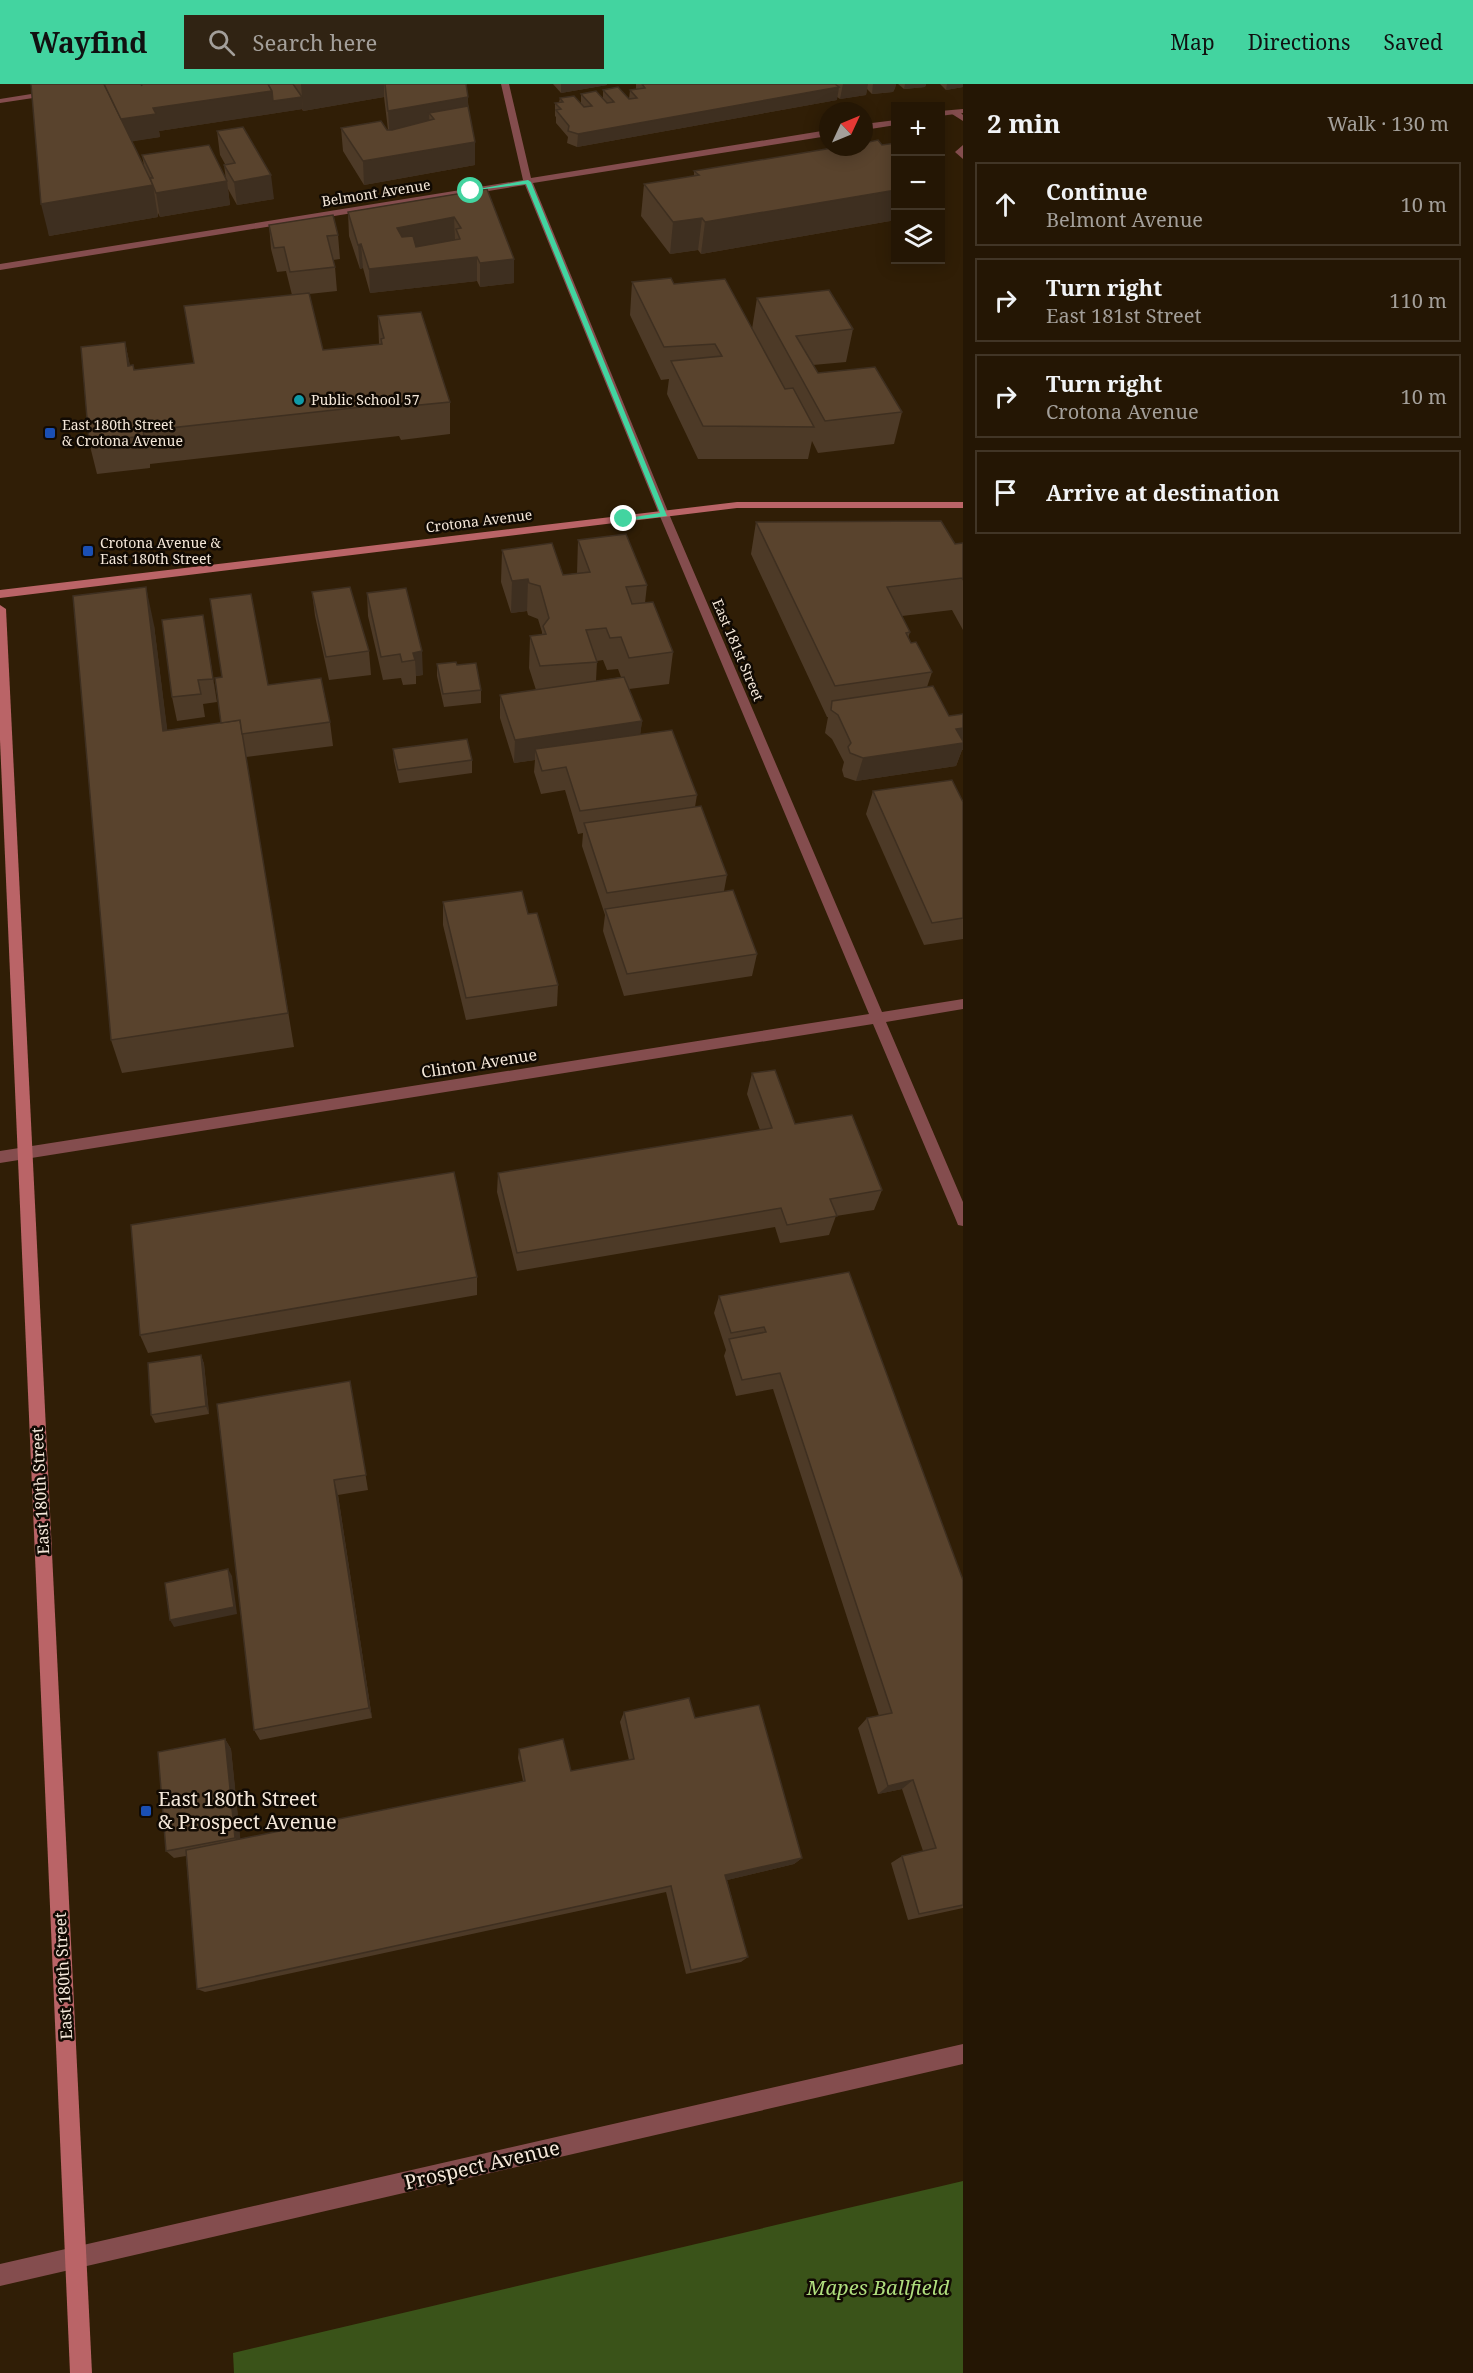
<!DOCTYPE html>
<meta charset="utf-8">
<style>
body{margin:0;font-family:"Noto Serif",serif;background:#302313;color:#f1f3f6}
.controls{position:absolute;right:18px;top:18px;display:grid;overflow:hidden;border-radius:0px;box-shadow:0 3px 15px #0003}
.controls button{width:54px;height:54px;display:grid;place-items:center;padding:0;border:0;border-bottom:2px solid #413526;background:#241604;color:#f1f3f6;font:30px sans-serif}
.compass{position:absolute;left:819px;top:18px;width:54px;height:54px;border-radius:50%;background:#241604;box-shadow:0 3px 15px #0003;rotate:46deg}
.stop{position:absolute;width:18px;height:18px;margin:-14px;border:4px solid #43d4a0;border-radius:50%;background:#fff}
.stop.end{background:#43d4a0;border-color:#fff;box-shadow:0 2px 6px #0008}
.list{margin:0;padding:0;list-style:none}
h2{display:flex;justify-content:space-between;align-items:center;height:78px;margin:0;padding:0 24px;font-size:26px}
h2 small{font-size:20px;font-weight:400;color:#a39f9a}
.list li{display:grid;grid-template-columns:39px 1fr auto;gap:18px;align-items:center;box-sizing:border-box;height:84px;margin:0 12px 12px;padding:0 12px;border:2px solid #413526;border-radius:0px}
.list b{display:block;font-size:22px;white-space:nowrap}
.list p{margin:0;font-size:20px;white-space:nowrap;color:#a39f9a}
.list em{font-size:20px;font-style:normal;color:#a39f9a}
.icon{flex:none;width:33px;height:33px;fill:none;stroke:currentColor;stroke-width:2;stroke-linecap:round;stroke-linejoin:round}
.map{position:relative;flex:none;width:963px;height:2289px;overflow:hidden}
header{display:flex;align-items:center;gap:36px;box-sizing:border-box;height:84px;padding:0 30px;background:#43d4a0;color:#111}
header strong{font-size:28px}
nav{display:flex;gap:33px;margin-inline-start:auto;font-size:21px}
.search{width:420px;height:54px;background:#302313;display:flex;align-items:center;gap:15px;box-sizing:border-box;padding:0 21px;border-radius:0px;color:#a39f9a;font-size:22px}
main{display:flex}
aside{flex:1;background:#241604}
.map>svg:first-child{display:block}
.green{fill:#3a5319}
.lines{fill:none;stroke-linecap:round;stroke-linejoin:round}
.lane{fill:#844d4e;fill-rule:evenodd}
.street{fill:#844d4e;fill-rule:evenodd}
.secondary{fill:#ba6467;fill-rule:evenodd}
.wall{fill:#4d3a27;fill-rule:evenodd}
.shaded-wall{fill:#3e2f20}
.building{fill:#59432d;stroke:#3e2f20;stroke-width:1.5;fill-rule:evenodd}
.route{fill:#43d4a0}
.culture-dot{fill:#0f9aa8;stroke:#110a03;stroke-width:2}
.transit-dot{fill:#1a4fb4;stroke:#110a03;stroke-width:2}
.labels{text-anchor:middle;stroke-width:5;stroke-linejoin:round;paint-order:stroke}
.far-street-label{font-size:14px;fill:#f5e8da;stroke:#110a03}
.far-poi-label{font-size:14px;fill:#f5e8da;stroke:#110a03;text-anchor:start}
.street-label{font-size:16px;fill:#f5e8da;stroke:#110a03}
.near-poi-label{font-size:20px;fill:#f5e8da;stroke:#110a03;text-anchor:start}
.near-street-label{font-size:20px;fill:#f5e8da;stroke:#110a03}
.near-park-label{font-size:20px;font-style:italic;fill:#b0de7e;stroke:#110a03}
</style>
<header>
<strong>Wayfind</strong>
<div class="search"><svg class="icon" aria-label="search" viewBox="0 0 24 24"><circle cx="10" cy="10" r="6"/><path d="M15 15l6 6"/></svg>Search here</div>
<nav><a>Map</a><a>Directions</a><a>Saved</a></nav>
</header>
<main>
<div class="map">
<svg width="963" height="2289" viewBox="0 0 963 2289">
<rect width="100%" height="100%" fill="#301e06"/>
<!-- green -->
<polygon class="green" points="963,2097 963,2289 234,2289 233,2269"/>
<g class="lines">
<!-- lane -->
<g class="lane">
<polygon points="952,26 958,26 963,31 963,37 952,30"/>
<polygon points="963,61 963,75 955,68"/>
</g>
<!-- street -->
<g class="street">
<polygon points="501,0 509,0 531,94 828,46 828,52 533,99 669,430 882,928 963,915 963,925 886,938 963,1118 963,1142 958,1141 956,1136 873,940 0,1079 0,1067 869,930 659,430 525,101 0,186 0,180 523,96"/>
<polygon points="50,7 53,7 53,11 0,19 0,15"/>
<polygon points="963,25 963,29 940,32 940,27"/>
<polygon points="896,36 896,41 864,46 864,40"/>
<polygon points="963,1960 963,1980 0,2202 0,2180"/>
</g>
<!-- secondary -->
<g class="secondary">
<polygon points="737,418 963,418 963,424 737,424 0,514 0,506"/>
<polygon points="0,521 6,525 92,2289 70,2289 0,656"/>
</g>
</g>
<!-- wall -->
<g class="wall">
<polygon points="31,0 466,0 475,81 364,101 343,67 341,44 388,46 384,13 303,27 302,25 159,47 160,53 132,57 144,82 142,71 226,96 224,81 225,80 220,71 217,47 274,115 237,121 228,105 230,121 160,133 158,129 158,133 49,152"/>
<polygon points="553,0 607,0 607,1 561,9"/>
<polygon points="636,0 896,0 895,4 893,8 872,10 867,5 866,11 840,15 837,13 837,16 577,63 567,59 568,53 556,39 556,33 555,32 555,19 559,18 560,14 581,20 581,10 603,15 603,6 629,15 630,6 636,5"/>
<polygon points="898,0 926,0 925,3 904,5"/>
<polygon points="940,0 963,0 963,3 946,6"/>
<polygon points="896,59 896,136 701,170 698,166 670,170 641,132 644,100 694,92 694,87"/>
<polygon points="487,105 514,199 480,203 477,197 370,209 363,184 360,185 349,152 348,128"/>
<polygon points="269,141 338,151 340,175 333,176 335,183 337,207 309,210 323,266 379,260 378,232 450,318 450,350 401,356 399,352 150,380 150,384 97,390 89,358 125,258 130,282 134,286 194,279 292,211 286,187 277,188 271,165"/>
<polygon points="632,198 674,200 752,245 757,214 853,245 846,278 813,281 818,289 902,328 894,360 818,369 812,357 808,375 698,375 667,310 669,295 661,296 630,231"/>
<polygon points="756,438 955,460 963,459 963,546 952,526 902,532 910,548 908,554 932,588 927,603 949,632 963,630 963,666 962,666 956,682 856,697 844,693 842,686 844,678 832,655 825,649 828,633 827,633 751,470"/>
<path d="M 578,456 L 647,501 L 645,519 L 673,568 L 669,600 L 629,605 L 642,637 L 640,651 L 697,711 L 695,723 L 727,791 L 724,807 L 757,870 L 752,892 L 624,912 L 603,847 L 605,831 L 582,762 L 583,749 L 578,750 L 565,706 L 541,710 L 534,688 L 535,676 L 514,679 L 500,634 L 500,611 L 536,606 L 529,584 L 530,552 L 542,551 L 542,548 L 538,535 L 528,531 L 527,527 L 511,529 L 501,498 L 502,466 L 563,491 L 577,489 ZM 603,576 L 607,586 L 618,585 L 621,593 L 596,597 L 597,577 Z"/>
<polygon points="406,504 423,591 416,592 416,600 403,601 401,594 383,596 368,532 367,509"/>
<polygon points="312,508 369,567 371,591 329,596 315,532"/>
<polygon points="203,531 217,618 203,620 205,633 177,637 172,613"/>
<polygon points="154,541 167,646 221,639 268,601 330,638 333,662 246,673 294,963 122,989 111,956"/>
<polygon points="437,580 457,581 481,606 481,619 444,623 437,592"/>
<polygon points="393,665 472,676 472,689 399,699 394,677"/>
<polygon points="873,707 963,718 963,855 924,861 866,730"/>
<polygon points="443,818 528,830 558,901 557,922 466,936 443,841"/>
<polygon points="752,989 795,1040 882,1106 874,1126 836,1132 829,1151 780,1159 775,1143 517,1187 497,1108 498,1089 760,1046 747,1010"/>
<polygon points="849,1188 963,1496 963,1824 908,1836 891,1779 902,1772 923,1767 902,1705 878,1710 858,1644 867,1634 879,1632 773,1305 736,1312 724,1272 726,1266 714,1229 719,1212"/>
<polygon points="477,1193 477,1211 148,1269 140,1251"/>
<polygon points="201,1271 204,1280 209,1330 155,1339 151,1331"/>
<polygon points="350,1297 368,1406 338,1411 372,1634 260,1656 254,1646"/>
<polygon points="624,1628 695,1634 802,1774 794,1780 727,1796 748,1873 741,1878 686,1890 666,1808 205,1908 197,1905 186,1772 174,1774 166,1767 225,1655 231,1665 240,1755 523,1697 518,1674 519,1665 571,1687 629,1676 620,1638"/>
</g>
<!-- shaded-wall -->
<g class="shaded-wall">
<polygon points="301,0 384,0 384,13 303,27"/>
<polygon points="561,0 607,0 607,1 561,9"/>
<polygon points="843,0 868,0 866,11 840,15"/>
<polygon points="873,0 896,0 895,4 893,8 872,10"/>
<polygon points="905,0 926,0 925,3 904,5"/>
<polygon points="947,0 963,0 963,3 946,6"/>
<polygon points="839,3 837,16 577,63 578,50"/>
<polygon points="272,7 302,13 303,25 159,47 160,53 123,59 119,36 153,24"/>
<polygon points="468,13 468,44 434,35 429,29 430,51 390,58 388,27"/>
<polygon points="475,58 475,81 364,101 363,77"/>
<polygon points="271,91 274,115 237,121 234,98"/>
<polygon points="227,97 230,121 160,133 156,109"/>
<polygon points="153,101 158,133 49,152 41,120"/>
<polygon points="896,106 896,136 701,170 705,138"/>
<polygon points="454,133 455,156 398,168 397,144"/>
<polygon points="702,134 698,166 670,170 673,138"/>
<polygon points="361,160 363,184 360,185 358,161"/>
<polygon points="477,173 477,197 370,209 369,185"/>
<polygon points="514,175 514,199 480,203 480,179"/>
<polygon points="125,258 132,291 128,282"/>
<polygon points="528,495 527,527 511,529 512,497"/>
<polygon points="146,503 154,541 172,683 163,647"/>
<polygon points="203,531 207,554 217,618 213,595"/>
<polygon points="422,567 423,591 416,592 415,576 413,569"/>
<polygon points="642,637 639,660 535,665 535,676 514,679 515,656"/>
<polygon points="963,644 963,666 962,666 956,682 856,697 863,674 956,645"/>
<polygon points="201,1271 204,1280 209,1330 206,1322"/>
<polygon points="334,1396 338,1411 372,1634 369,1624"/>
<polygon points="228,1485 232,1492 237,1530 174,1543 170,1536"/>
<polygon points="225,1655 231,1665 241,1761 235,1754"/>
<polygon points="913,1696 902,1705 878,1710 888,1702"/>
<polygon points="802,1774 794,1780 719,1798 725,1791"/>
</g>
<!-- building -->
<g class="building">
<polygon points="31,0 104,0 153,101 41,120"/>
<polygon points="104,0 141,0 142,2 141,0 268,0 272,7 153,24 156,30 121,35"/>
<polygon points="268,0 293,0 302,13 273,17 272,7"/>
<polygon points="385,0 466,0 468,13 388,27"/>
<polygon points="642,0 835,0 839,3 578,50 568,47 569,42 556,26 561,25 555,19 563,18 560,14 574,12 584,23 592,22 581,10 596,7 607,19 614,18 603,6 618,3 629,15 637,14 630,6 645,4"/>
<polygon points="468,22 475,58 363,77 341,44 381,37 387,46 392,46 434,35 429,29"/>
<polygon points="243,43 271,91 234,98 224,81 235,79 217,47"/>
<polygon points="878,56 882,61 896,59 896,106 705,138 702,134 673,138 644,100 699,91 694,87 838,63 864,63 864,59"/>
<polygon points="209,61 227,97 156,109 150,94 153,94 142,71"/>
<path d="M 487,105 L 514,175 L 480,179 L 477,173 L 369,185 L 361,160 L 358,161 L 348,128 ZM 454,133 L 461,144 L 456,145 L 460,155 L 416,163 L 413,152 L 402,153 L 397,144 Z"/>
<polygon points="333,131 338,151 327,152 335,183 290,188 284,163 274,164 269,141"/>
<polygon points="671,194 674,200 725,195 785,305 793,304 814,343 703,342 671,277 722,272 715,260 664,263 632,198"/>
<polygon points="829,206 853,245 796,252 818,289 875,283 902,328 825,337 757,214"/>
<polygon points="309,209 323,266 382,260 381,255 384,254 378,232 421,228 450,318 399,323 398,319 143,347 144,352 89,358 81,263 125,258 128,282 133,281 134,286 194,279 184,222"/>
<polygon points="941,437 955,460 963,459 963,496 962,494 887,503 910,548 906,549 911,559 916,558 932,588 835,602 756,438"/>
<polygon points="626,450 647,501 626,503 632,520 653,518 673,568 629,574 621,553 610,554 606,544 586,546 597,578 540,582 530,552 546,550 543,542 549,534 540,502 529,499 528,495 512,497 502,466 552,459 563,491 590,488 578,456"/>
<polygon points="146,503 163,647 240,636 288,929 111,956 73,512"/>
<polygon points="350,503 369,567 326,573 312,508"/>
<polygon points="406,504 422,567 413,569 415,576 402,578 400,570 381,573 367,509"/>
<polygon points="251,510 268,601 321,594 330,638 242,650 240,636 221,639 215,594 222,593 210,515"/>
<polygon points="203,531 213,595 198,596 201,610 172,613 162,536"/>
<polygon points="456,578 457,581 476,579 481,606 443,610 437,580"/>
<polygon points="624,593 642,637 515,656 500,611"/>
<polygon points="933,602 949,632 963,630 963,644 956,645 963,657 963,659 863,674 850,669 848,663 851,659 838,631 831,626 832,617"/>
<polygon points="672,646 697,711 580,727 566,683 542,687 535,665"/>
<polygon points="467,655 472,676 398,686 393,665"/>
<polygon points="952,696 963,718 963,834 932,839 873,707"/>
<polygon points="701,722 727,791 607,809 584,739"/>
<polygon points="733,806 757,870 627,890 605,825"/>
<polygon points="522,807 528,830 537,829 558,901 466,914 443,818"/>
<polygon points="775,986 795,1040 852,1031 882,1106 830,1115 837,1132 787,1141 781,1124 517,1169 498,1089 772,1044 752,989"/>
<polygon points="454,1088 477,1193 140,1251 131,1141"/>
<polygon points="849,1188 963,1496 963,1821 919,1830 902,1772 936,1764 913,1696 888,1702 867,1634 892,1629 780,1289 742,1296 729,1255 766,1248 764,1243 731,1249 719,1212"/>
<polygon points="201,1271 206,1322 151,1331 148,1279"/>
<polygon points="350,1297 366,1391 334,1396 369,1624 254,1646 217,1320"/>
<polygon points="228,1485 234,1523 170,1536 165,1499"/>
<polygon points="689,1614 695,1634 759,1621 802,1774 725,1791 748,1873 691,1886 671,1802 197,1905 186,1766 525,1697 519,1665 563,1655 571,1687 634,1675 624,1628"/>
<polygon points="225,1655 235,1754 166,1767 158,1668"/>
</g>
<!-- route -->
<polygon class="route" points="528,96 531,98 667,432 624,437 621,435 660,429 526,100 468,107"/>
<!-- markers -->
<circle class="culture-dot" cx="299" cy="316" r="6"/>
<g class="transit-dot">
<rect x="44" y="343" width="12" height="12" rx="3"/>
<rect x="82" y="461" width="12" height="12" rx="3"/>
<rect x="140" y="1721" width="12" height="12" rx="3"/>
</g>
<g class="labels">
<!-- far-street labels -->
<g class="far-street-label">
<text transform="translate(376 109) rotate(-9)" y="5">Belmont Avenue</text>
<text transform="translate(479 437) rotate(-7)" y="5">Crotona Avenue</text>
<text transform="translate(738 566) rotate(67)" y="5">East 181st Street</text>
</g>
<!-- far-poi labels -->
<g class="far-poi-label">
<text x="311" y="321">Public School 57</text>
<text x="62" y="346">East 180th Street<tspan x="62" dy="16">&amp; Crotona Avenue</tspan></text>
<text x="100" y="464">Crotona Avenue &amp;<tspan x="100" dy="16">East 180th Street</tspan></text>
</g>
<!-- street labels -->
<g class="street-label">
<text transform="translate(479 979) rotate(-9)" y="6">Clinton Avenue</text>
<text transform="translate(40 1407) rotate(-93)" y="6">East 180th Street</text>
<text transform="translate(63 1892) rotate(-93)" y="6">East 180th Street</text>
</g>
<!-- near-poi labels -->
<g class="near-poi-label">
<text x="158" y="1722">East 180th Street<tspan x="158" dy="23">&amp; Prospect Avenue</tspan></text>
</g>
<!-- near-street labels -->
<g class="near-street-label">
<text transform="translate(482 2081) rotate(-13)" y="7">Prospect Avenue</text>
</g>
<!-- near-park labels -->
<g class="near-park-label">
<text x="878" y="2211">Mapes Ballfield</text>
</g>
</g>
</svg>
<div class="controls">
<button>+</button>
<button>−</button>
<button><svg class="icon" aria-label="layers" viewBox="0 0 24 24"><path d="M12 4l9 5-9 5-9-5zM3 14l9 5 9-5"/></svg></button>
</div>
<svg class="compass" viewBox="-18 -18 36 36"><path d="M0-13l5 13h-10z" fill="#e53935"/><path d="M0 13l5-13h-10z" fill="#a39f9a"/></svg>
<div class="stop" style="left:471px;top:107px"></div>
<div class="stop end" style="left:624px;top:435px"></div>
</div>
<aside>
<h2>2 min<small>Walk · 130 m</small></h2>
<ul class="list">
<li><svg class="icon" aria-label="ahead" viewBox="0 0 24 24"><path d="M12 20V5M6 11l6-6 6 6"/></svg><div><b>Continue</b><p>Belmont Avenue</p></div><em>10 m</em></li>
<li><svg class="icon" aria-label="right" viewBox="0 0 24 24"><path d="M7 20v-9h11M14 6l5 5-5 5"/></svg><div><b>Turn right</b><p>East 181st Street</p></div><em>110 m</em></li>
<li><svg class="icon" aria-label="right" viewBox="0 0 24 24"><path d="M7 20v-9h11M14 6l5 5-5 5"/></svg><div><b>Turn right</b><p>Crotona Avenue</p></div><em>10 m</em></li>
<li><svg class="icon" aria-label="arrive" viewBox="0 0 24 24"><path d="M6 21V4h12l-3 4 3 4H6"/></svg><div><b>Arrive at destination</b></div></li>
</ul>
</aside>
</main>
